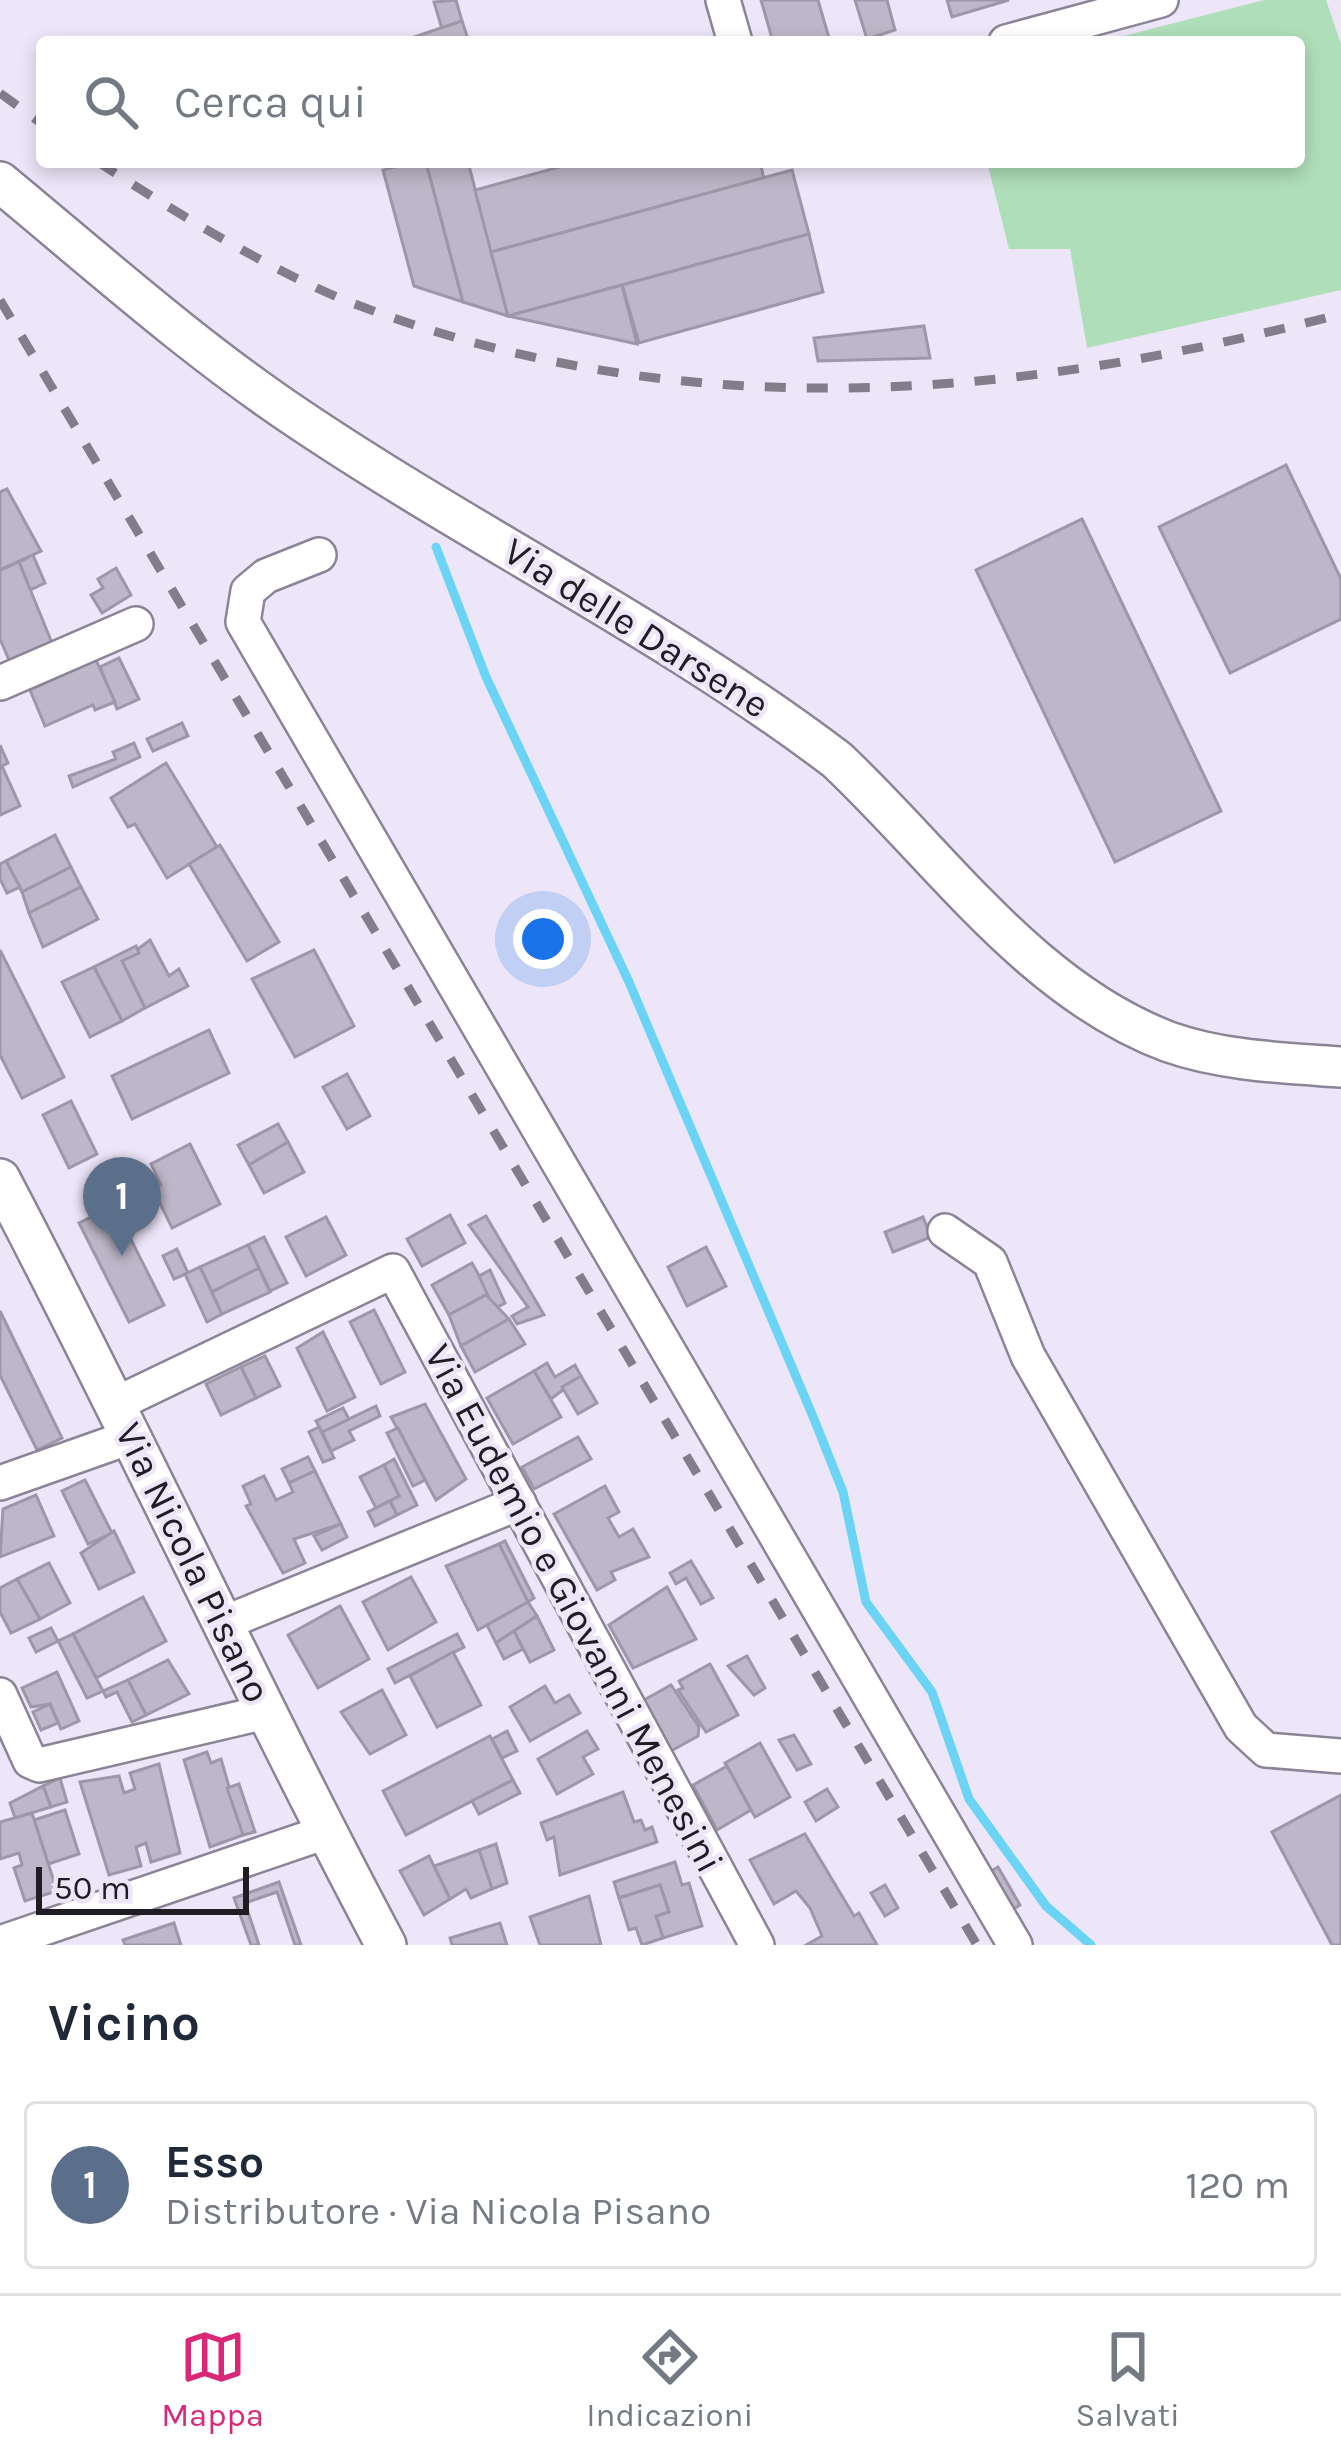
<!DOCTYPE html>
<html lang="it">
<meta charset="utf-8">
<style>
body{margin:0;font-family:Karla,sans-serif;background:#f2f2f3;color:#1f2937}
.scale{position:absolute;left:36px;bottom:30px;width:213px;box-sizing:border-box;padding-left:12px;border:6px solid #1f1c23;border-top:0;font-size:33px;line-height:42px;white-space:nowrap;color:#1f1c23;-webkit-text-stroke:9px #ede6f9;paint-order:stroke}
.you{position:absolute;left:543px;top:939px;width:42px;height:42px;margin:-30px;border:9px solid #fff;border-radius:50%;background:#1a73e8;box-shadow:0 0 0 18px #1a73e833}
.badge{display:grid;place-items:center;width:78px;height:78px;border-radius:50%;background:#db2777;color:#fff;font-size:39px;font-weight:700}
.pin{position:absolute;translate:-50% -99px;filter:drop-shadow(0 3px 6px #0008)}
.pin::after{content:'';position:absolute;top:63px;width:42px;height:36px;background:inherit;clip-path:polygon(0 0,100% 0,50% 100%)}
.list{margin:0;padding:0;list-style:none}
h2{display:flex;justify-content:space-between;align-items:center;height:156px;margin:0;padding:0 48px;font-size:51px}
h2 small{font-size:39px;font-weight:400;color:#747a83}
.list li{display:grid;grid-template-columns:78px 1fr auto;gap:36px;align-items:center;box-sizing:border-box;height:168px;margin:0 24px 24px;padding:0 24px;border:3px solid #e0e1e3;border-radius:12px}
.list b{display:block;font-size:45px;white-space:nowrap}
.list p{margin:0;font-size:39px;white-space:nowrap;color:#747a83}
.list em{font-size:39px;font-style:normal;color:#747a83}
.icon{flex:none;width:66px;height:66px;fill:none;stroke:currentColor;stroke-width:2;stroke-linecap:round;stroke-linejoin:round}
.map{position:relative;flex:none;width:1341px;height:1945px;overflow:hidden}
.search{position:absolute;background:#fff;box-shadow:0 6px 18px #0003;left:36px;right:36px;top:36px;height:132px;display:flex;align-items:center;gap:30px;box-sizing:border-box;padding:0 42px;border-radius:12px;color:#747a83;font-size:45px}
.sheet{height:348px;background:#fff}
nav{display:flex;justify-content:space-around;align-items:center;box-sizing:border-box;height:168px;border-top:3px solid #e0e1e3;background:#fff;font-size:33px;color:#747a83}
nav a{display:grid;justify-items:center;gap:6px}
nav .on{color:#db2777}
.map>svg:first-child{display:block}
.green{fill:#afdfb9}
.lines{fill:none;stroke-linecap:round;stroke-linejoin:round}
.stream{stroke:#6bd4f4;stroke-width:9}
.building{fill:#bdb7c9;stroke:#9e97a9;stroke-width:3}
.minor-casing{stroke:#8b8496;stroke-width:38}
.tertiary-casing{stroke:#8b8496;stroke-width:44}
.minor{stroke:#fff;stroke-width:33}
.tertiary{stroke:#fff;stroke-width:39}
.rail{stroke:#827d8a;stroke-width:9;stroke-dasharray:21 21;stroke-linecap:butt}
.labels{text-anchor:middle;stroke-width:9;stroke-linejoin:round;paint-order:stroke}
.street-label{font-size:39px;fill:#1f1c23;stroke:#ede6f9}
</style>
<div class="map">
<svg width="1341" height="1945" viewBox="0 0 1341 1945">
<rect width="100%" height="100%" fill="#ede6f9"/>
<!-- green -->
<polygon class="green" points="1264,0 1326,0 1341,44 1341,290 1087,348 1070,249 1009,249 987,162 1299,162 1299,42 1100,42"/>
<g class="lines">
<!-- stream -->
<polyline class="stream" points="436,547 486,677 629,982 814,1419 843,1492 866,1602 932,1692 969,1799 1046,1906 1091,1945"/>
</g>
<!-- building -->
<g class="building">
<polygon points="456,0 462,21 442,29 434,2"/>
<polygon points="761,0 818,0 829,38 773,42"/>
<polygon points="855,0 887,0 895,30 867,39"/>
<polygon points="947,0 1009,0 952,17"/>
<polygon points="462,21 469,42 402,42 402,41"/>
<polygon points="414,162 426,162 463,302 414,286 383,170"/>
<polygon points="426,162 468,162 508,316 463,302"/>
<polygon points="578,162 760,162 764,179 491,252 475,190"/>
<polygon points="792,170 809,234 508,316 491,252"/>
<polygon points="809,234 823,292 639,343 622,285"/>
<polygon points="622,285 637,344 508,316"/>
<polygon points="924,326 930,358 818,361 814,338"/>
<polygon points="1286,465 1341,579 1341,619 1230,673 1159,527"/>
<polygon points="7,489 41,551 0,570 0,492"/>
<polygon points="1082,519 1221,811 1115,862 976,570"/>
<polygon points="33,555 45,583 30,590 19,562"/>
<polygon points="19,562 54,648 12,667 0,639 0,570"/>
<polygon points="116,568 131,595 102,613 91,595 103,588 98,579"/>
<polygon points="119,658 139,699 117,709 100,667"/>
<polygon points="96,660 115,702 95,710 93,705 45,726 30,690"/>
<polygon points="182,723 188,736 153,751 147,739"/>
<polygon points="134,743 140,757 73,787 69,776 116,759 113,752"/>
<polygon points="0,745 8,763 2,766 20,806 0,815"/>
<polygon points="166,763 217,847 167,878 135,824 128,827 111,798"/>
<polygon points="55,835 71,867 22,892 6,861"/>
<polygon points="220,845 279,942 247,961 189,864"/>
<polygon points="6,861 20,887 7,893 0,879 0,864"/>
<polygon points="71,867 81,887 29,913 22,892"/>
<polygon points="81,887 98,919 43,947 29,913"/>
<polygon points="150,940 169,976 179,969 188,986 145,1008 122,961"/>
<polygon points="136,946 139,953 122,961 145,1008 122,1021 94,967"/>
<polygon points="0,950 64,1077 22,1098 0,1055"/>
<polygon points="314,950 354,1026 295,1057 252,979"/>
<polygon points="94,967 122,1021 90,1037 62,982"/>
<polygon points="209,1030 229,1073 132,1119 112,1076"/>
<polygon points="347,1074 370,1116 347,1129 323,1087"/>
<polygon points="71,1101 97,1154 69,1168 43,1115"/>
<polygon points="278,1124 288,1142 249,1165 238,1145"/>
<polygon points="288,1142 304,1172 264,1193 249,1165"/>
<polygon points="190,1144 220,1204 172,1228 153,1189 161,1185 151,1164"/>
<polygon points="120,1167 136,1199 100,1212 86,1185"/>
<polygon points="114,1206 164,1305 129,1322 79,1223"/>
<polygon points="450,1215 465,1243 422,1266 407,1239"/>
<polygon points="486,1216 544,1315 517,1324 512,1316 528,1307 469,1225"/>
<polygon points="326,1217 346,1255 306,1276 286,1237"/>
<polygon points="923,1217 931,1237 893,1252 885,1232"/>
<polygon points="264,1237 287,1283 270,1291 248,1245"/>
<polygon points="248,1245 259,1268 212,1292 200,1267"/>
<polygon points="706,1247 726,1286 687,1306 668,1267"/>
<polygon points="177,1249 188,1273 174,1279 163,1256"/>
<polygon points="472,1263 489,1293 449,1315 432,1285"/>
<polygon points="200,1267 222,1314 207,1322 185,1274"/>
<polygon points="259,1268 270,1292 222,1314 212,1292"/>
<polygon points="490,1270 505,1303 494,1309 479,1276"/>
<polygon points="486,1295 509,1319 461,1346 449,1315"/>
<polygon points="374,1310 405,1372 381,1384 350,1322"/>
<polygon points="0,1311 62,1438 37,1450 0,1375"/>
<polygon points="509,1319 525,1344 475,1372 461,1346"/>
<polygon points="323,1332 355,1397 327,1411 297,1348"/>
<polygon points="265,1356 280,1386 256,1398 241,1367"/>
<polygon points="547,1363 555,1377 575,1365 581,1376 551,1399 534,1371"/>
<polygon points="241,1367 256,1398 221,1415 206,1384"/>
<polygon points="534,1371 561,1417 513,1444 487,1398"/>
<polygon points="581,1376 597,1403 578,1414 562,1387"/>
<polygon points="425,1404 466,1479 436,1500 391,1417"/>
<polygon points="376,1406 380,1416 349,1431 354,1440 331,1451 322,1432"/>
<polygon points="343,1408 349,1419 322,1432 316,1421"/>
<polygon points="319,1427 334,1458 323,1462 309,1432"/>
<polygon points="398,1428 425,1480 413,1486 387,1433"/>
<polygon points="578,1437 591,1459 534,1489 522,1467"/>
<polygon points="308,1457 315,1471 289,1483 282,1469"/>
<polygon points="394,1459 417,1505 397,1515 390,1501 399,1496 384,1465"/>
<polygon points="384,1465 399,1496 376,1508 360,1477"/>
<polygon points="315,1471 341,1524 294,1539 305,1563 283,1573 246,1506 251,1504 243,1486 264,1476 276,1500 293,1492 289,1483"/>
<polygon points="85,1480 112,1533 88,1544 62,1491"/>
<polygon points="605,1486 619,1512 608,1518 619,1537 633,1529 649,1557 611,1572 615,1580 597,1590 554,1514"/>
<polygon points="36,1495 54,1536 0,1557 3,1509"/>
<polygon points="390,1501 397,1515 375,1526 368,1512"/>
<polygon points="341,1524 347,1537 322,1550 314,1536"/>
<polygon points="114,1531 134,1572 99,1589 81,1553"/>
<polygon points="505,1541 534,1598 528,1602 499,1544"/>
<polygon points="499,1544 528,1602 478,1630 446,1566"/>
<polygon points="691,1561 713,1598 701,1604 686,1578 676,1584 670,1573"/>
<polygon points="49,1563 70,1603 40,1619 17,1579"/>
<polygon points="411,1577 436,1622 388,1650 363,1602"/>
<polygon points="17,1579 40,1619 11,1633 0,1612 0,1588"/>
<polygon points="667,1587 696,1639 633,1668 609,1625"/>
<polygon points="143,1597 166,1641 96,1678 73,1634"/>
<polygon points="528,1602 537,1616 496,1643 487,1625"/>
<polygon points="340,1606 369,1659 318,1688 288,1635"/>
<polygon points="537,1616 554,1650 530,1662 514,1631"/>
<polygon points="51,1628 58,1641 36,1652 29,1638"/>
<polygon points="514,1631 523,1649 504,1659 496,1643"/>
<polygon points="73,1634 103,1691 87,1698 58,1641"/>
<polygon points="457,1634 464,1647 395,1683 388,1669"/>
<polygon points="453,1652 481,1705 437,1727 410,1676"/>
<polygon points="747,1656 765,1688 754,1695 728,1666"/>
<polygon points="168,1660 189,1694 146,1715 128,1680"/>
<polygon points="710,1664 738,1715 706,1732 678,1690 683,1688 679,1681"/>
<polygon points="57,1672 79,1721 61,1729 50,1704 31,1707 22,1688"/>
<polygon points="128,1680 146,1715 132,1722 117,1692 106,1697 103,1691"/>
<polygon points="671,1685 699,1727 698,1736 671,1751 644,1700"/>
<polygon points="545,1686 555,1703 569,1695 580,1713 530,1741 510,1707"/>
<polygon points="382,1690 406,1735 370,1754 341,1712"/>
<polygon points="50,1704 58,1723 41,1730 33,1712"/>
<polygon points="507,1731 517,1751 502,1758 492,1739"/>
<polygon points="587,1731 598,1749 583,1757 593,1774 557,1794 538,1759"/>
<polygon points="794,1735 811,1764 797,1770 779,1740"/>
<polygon points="490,1736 513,1780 406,1835 383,1791"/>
<polygon points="760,1743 790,1797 755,1817 725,1763"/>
<polygon points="207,1752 211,1763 221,1759 243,1835 210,1847 184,1760"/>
<polygon points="159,1764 180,1853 151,1862 146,1843 136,1847 141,1866 109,1875 80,1782 119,1776 124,1793 135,1789 130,1773"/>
<polygon points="727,1766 751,1810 717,1830 693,1785"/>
<polygon points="60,1778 67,1802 51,1807 43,1786"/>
<polygon points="513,1780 520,1793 479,1814 472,1801"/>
<polygon points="239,1784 255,1832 243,1835 227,1788"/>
<polygon points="43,1786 51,1807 15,1818 10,1803"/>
<polygon points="827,1789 838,1807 816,1821 805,1802"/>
<polygon points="623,1792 634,1822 641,1820 645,1830 652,1827 657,1842 560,1875 554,1837 547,1840 541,1823"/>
<polygon points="1341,1795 1341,1945 1332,1945 1272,1832"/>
<polygon points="65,1810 79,1854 48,1864 34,1820"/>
<polygon points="32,1813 57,1891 25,1901 14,1868 22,1865 19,1853 0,1859 0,1822"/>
<polygon points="805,1834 854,1916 859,1913 877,1945 806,1945 822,1936 810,1908 796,1891 774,1904 750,1860"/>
<polygon points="496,1844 507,1883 492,1889 479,1850"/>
<polygon points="479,1850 492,1889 471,1898 466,1889 450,1899 434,1866"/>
<polygon points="429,1856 450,1899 424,1915 400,1871"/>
<polygon points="675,1862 682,1885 689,1883 702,1926 663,1938 656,1916 669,1912 660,1885 619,1898 614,1882"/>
<polygon points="998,1867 1020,1905 1010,1911 983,1876"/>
<polygon points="279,1882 301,1945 295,1945 277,1892 245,1903 259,1945 251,1945 234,1898"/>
<polygon points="660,1885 669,1912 656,1916 663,1938 642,1945 636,1928 629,1930 619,1898"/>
<polygon points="885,1885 898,1908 885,1916 871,1893"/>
<polygon points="589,1896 601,1945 540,1945 530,1917"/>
<polygon points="174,1923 181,1945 125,1945 123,1940"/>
<polygon points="500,1923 507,1945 452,1945 450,1938"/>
</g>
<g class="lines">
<defs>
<g id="minor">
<polyline points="723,0 735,42"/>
<polyline points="1006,42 1161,0"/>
<polyline points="319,555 266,576 248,591 243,622 1015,1945"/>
<polyline points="0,683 136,624"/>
<polyline points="945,1231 990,1262 1028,1356 1241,1727 1266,1750 1341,1756"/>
<polyline points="118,1403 393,1271 757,1945"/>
<polyline points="0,1483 133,1436"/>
<polyline points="224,1623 519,1503"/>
<polyline points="0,1695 30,1761 39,1765 266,1712"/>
<polyline points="0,1943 326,1832"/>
</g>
<g id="tertiary">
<path d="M 0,182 C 98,263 194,349 299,419 C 476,538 667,631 837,760 C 941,858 1032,991 1169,1042 C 1223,1061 1284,1063 1341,1067"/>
<path d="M 0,1179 C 133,1432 252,1693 386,1945"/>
</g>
</defs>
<!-- minor casing -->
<use href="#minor" class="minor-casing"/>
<!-- tertiary casing -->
<use href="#tertiary" class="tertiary-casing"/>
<!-- minor -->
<use href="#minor" class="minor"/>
<!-- tertiary -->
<use href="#tertiary" class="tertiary"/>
<!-- rail -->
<g class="rail">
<polyline points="0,93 42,124"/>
<path d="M 98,162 C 170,209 272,272 352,303 C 680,428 1009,401 1341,314"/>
<polyline points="0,300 977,1945"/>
</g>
</g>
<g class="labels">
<!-- street labels -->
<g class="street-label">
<text transform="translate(637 627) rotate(32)" y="14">Via delle Darsene</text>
<text transform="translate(194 1562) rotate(64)" y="14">Via Nicola Pisano</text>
<text transform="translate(575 1608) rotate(62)" y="14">Via Eudemio e Giovanni Menesini</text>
</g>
</g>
</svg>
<div class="scale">50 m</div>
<div class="you"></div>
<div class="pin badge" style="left:122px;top:1256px;background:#5c6f8a">1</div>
<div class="search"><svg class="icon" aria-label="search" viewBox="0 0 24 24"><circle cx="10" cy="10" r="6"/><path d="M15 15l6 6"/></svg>Cerca qui</div>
</div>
<section class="sheet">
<h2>Vicino<small></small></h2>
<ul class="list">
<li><span class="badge" style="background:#5c6f8a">1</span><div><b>Esso</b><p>Distributore · Via Nicola Pisano</p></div><em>120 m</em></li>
</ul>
</section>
<nav>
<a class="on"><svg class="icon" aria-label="map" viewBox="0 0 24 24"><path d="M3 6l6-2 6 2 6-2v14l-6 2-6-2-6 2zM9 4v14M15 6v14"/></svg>Mappa</a>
<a><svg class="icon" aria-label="directions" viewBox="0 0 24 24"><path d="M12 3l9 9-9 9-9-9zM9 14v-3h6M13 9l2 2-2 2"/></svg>Indicazioni</a>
<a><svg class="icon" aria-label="saved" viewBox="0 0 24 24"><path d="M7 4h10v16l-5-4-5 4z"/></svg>Salvati</a>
</nav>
